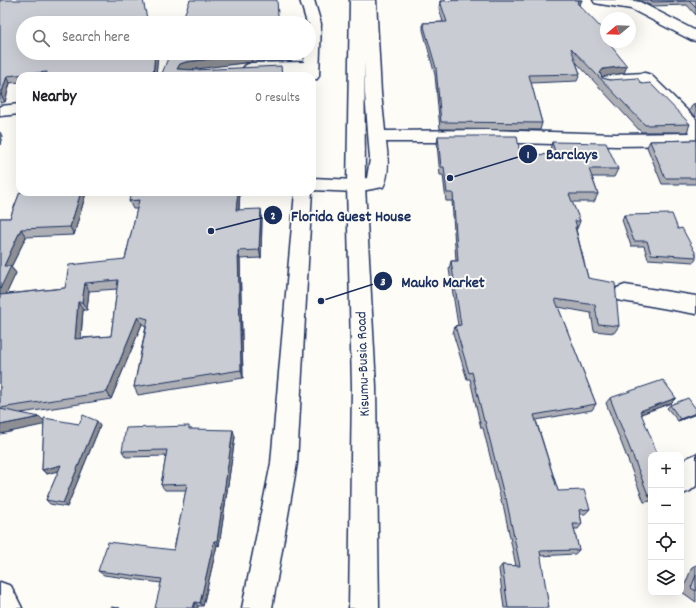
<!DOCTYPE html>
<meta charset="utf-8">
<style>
body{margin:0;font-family:Dekko,sans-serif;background:#f2f2f2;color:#202124}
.controls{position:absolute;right:12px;bottom:12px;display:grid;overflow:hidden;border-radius:8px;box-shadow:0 4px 16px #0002}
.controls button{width:36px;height:36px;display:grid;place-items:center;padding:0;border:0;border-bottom:1px solid #e0e0e0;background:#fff;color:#202124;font:20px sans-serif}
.compass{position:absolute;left:600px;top:12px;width:36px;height:36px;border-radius:50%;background:#fff;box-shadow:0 4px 16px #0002;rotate:251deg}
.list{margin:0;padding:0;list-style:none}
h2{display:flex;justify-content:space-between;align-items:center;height:52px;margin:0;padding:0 16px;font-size:17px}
h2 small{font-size:13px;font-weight:400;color:#757577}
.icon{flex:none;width:22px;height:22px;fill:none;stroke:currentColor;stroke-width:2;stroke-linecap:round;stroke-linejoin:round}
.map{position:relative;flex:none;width:696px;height:608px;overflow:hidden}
.search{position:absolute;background:#fff;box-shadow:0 4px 16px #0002;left:16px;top:16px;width:300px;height:44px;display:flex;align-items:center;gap:10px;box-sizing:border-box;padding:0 14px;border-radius:22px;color:#757577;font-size:15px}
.panel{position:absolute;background:#fff;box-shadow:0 4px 16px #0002;left:16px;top:72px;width:300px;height:124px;border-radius:12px}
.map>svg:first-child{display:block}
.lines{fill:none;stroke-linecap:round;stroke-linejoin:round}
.minor-casing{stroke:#1b2f5e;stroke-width:3}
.highway-casing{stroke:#1b2f5e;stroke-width:3}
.minor{fill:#fdfcf7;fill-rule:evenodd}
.highway{fill:#fdfcf7;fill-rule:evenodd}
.wall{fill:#adafb5;stroke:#1b2f5e;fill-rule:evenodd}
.shaded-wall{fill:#8d8f94;stroke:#1b2f5e}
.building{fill:#c9ccd3;stroke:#1b2f5e;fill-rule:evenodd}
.labels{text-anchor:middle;stroke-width:4;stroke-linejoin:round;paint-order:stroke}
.street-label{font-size:15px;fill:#1b2f5e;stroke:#fdfcf7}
.leader{fill:none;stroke:#1b2f5e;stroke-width:1.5}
.callout-dot{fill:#1b2f5e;stroke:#fdfcf7;stroke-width:1.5}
.mark-label{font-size:12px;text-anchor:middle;font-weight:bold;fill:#fff}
.callout-label{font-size:16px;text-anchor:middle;font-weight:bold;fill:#1b2f5e;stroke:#fdfcf7;stroke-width:4;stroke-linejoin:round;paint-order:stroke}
</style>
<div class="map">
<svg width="696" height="608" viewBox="0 0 696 608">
<rect width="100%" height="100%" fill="#fdfcf7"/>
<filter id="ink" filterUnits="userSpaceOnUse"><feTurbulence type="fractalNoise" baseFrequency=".025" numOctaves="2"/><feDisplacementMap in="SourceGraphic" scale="8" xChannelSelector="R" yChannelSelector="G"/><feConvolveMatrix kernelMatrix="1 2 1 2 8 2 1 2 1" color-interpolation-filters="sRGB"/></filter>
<g filter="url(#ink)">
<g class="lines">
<defs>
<g id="minor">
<polygon points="300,0 314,0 321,24 319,76 317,79 312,80 312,76 303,76 303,72 251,73 246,71 243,68 246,65 251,63 304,62 305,53 309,53 309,23 307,23"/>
<path d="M 362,0 L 376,0 L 381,93 L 385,131 L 488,130 L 616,134 L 693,133 L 690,133 L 641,83 L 608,85 L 602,83 L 600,80 L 602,77 L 608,75 L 645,73 L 651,75 L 696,119 L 696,145 L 616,146 L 488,142 L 386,142 C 388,156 390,175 383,187 L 356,192 L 312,190 L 297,463 L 272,608 L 242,608 L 271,463 L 295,192 L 312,192 L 312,178 L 356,180 L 367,178 L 370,159 L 365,93 Z"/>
<polygon points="593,0 629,0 640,2 696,31 696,41 691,40 631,9 600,4 595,3"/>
<polygon points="20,104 20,114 0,116 0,106"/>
<polygon points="625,285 696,296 696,314 617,300 614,294 617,288"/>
<polygon points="696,454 696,486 690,491 681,495 681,464 687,458"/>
<polygon points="0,582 11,586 22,608 0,608"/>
</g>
<polygon id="highway" points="350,0 364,0 365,186 376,386 379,608 349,608 352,386 347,186"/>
</defs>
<!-- minor casing -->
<use href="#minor" class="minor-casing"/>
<!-- highway casing -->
<use href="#highway" class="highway-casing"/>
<!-- minor -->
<use href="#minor" class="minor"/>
<!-- highway -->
<use href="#highway" class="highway"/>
</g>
<!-- wall -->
<g class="wall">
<polygon points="0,0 148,23 158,53 156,76 20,76 20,82 10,83 5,102 0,103"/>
<polygon points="470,0 582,0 580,4 579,5 611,46 624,73 602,76 602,78 610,80 642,84 690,124 687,132 641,132 576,62 580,74 577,81 531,83 542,123 540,130 440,129 435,75 423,30 423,23 443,22 439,8 440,1"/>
<polygon points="637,0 696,0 696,15 687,5 652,6 640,1"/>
<polygon points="170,53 281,53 281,61 252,62 188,69"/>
<polygon points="693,104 696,104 696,117 689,111"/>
<polygon points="438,136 520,154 551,155 550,150 552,142 618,169 614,177 592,177 598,194 594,202 572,202 580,221 577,229 576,229 588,278 619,326 614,333 594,331 591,313 558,307 596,404 592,410 536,420 558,491 590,509 585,514 580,514 582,524 578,529 574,529 579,550 575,554 540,556 549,608 504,608 499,569 502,565 516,566 503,504 502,504 483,428 481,428 470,379 467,379 453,333 455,326 458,325 449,269 451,261 456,261 452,201 446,201 443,175 440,175 437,144"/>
<polygon points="696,140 696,184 662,184 647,147 650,141"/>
<path d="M 20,192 L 86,192 L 86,193 L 74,235 L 26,237 L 11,267 L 16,273 L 6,294 L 65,288 L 125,259 L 137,209 L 133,209 L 129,201 L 240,192 L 239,210 L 262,218 L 261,258 L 240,259 L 243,378 L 138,395 L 134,387 L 146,326 L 142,324 L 111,399 L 21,413 L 44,421 L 100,426 L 67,507 L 50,504 L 46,500 L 59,470 L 47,474 L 42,470 L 44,424 L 0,434 L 0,218 L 10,218 ZM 117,289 L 111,336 L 81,338 L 83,310 L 87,310 L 89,291 Z"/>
<polygon points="624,215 678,229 696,254 696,259 694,262 648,259 644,246 631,246 622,220"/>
<polygon points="610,398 671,403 641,414 651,455 651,501 644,502 606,403"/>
<polygon points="670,405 696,414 678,421 667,408"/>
<polygon points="191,429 235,437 219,546 217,545 203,606 198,606 161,583 104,575 98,571 174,550 186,490 165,490 161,485 166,456 126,457 122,451"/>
<polygon points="696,565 696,602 682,592 692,567"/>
</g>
<!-- shaded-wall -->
<g class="shaded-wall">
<polygon points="579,0 582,0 580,4 575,10 577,3"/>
<polygon points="607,42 612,42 610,47"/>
<polygon points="155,53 158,53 156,76 153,76"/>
<polygon points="251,54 252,62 188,70 177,69 180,64 186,62"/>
<polygon points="627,66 624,73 601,77 600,73 603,69"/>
<polygon points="7,76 10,83 5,102 1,95"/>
<polygon points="0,132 2,136 0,145"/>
<polygon points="81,192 86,192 86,193 74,235 70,227"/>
<polygon points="238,192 240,192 238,219 236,210"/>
<polygon points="261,209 262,218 261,258 259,250"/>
<polygon points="21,229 26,237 11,267 16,273 4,299 0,294 0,289 4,266"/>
<polygon points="238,251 240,259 243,378 241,370"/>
<polygon points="85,283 89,291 87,310 82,302"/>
<polygon points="78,302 83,310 80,347 75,339"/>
<polygon points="138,316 142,324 111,399 107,392"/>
<polygon points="676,398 671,403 635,416 640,411"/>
<polygon points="696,413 696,414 678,421 680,419"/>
<polygon points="40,417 47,424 0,434 0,425"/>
<polygon points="97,421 100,426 67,507 63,503"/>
<polygon points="233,430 235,437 219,546 217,541"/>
<polygon points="61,465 65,469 47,474 42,470"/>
<polygon points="214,541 217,545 203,606 200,603"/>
<polygon points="195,602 198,606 198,608 193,608"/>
</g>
<!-- building -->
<g class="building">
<polygon points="0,0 143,0 148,23 158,22 158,23 23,23 23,53 155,53 153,76 46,76 47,72 7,76 1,95 0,95"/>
<polygon points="190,0 277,0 278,15 280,23 181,23"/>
<polygon points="470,0 579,0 577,3 606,33 606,42 608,42 627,66 603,69 600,73 602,78 610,80 637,78 642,84 650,83 690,124 645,125 571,48 580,74 529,75 542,123 441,122 436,68 423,23 447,22 440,1"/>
<polygon points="650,0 696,0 696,8 689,1 653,2"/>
<polygon points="170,53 281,53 251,54 186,62 180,64 177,69 194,70 281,66 282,76 161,76"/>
<polygon points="693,104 696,104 696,108"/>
<polygon points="438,136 517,136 520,154 556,155 552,142 606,143 618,169 589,169 598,194 569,194 580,221 575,221 577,227 575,227 588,278 615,283 619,326 598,324 595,305 555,299 596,404 534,415 558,491 584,490 590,509 579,510 582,524 573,524 579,550 540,551 549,608 508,608 502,565 520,566 506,498 505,499 485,421 484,421 472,372 469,373 455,326 461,325 451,261 458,261 453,193 447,193 444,167 441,167"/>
<polygon points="696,140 696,178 665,178 650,141"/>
<polygon points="20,192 81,192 70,227 21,229 4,266 11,266 0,289 0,218 10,218"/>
<path d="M 131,192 L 238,192 L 236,210 L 261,209 L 259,250 L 238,251 L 241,370 L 134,387 L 148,319 L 138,316 L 107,392 L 0,408 L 0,295 L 65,288 L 69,265 L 125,259 L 139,200 L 129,201 ZM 118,280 L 111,336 L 75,339 L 78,302 L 82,302 L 85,283 Z"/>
<polygon points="672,214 678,229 682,228 696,254 696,257 651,254 647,241 634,241 624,215"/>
<polygon points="663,380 676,398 640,411 658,455 651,455 651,497 649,497 610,398"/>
<polygon points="688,398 696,409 696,413 680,419 670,405"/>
<polygon points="0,409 40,417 0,425"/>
<polygon points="83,415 97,421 63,503 46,500 61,465 42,470 44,418 79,424"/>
<polygon points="189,426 189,429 233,430 217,541 214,541 200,603 195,602 193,608 155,608 162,579 98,571 108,542 174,550 187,484 161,485 167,450 122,451 126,428"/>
<polygon points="696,575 696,591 691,588"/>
<polygon points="111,607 120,608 110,608"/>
</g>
</g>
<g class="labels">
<!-- street labels -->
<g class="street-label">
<text transform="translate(362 364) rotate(-92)" y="5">Kisumu-Busia Road</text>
</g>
</g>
<!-- callouts -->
<path class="leader" d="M450 178L528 154M211 231L273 215M321 301L383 281"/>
<g class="callout-dot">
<circle cx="450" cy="178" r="4"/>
<circle cx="211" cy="231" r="4"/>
<circle cx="321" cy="301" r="4"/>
<circle cx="528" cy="154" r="10"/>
<circle cx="273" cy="215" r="10"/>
<circle cx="383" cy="281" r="10"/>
</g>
<g class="mark-label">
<text x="528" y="158">1</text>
<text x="273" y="219">2</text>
<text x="383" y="285">3</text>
</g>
<g class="callout-label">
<text x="572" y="159">Barclays</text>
<text x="351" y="221">Florida Guest House</text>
<text x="443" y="287">Mauko Market</text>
</g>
</svg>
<div class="controls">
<button>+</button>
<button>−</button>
<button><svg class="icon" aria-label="locate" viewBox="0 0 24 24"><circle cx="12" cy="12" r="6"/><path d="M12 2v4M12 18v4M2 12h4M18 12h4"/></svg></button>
<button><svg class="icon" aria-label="layers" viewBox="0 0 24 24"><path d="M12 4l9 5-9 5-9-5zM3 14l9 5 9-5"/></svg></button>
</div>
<svg class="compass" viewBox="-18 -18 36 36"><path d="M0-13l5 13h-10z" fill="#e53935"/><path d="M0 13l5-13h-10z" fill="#757577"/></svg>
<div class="search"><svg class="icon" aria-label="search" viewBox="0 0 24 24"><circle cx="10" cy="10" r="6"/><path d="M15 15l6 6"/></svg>Search here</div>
<section class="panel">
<h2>Nearby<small>0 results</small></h2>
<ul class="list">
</ul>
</section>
</div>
